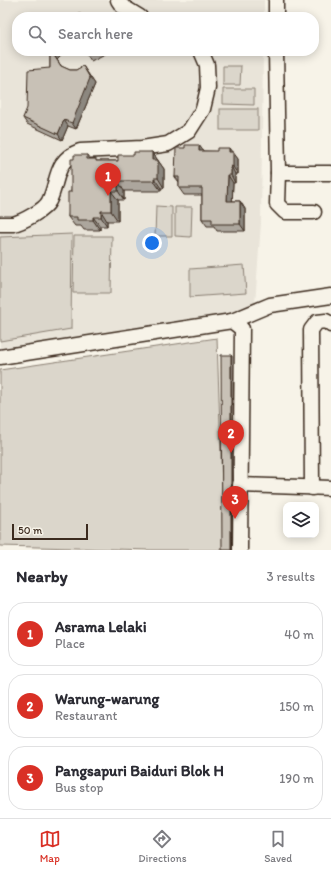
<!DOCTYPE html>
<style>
body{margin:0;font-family:Itim,sans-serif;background:#f7f7f7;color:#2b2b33}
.controls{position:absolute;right:12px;bottom:12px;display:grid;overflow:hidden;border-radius:8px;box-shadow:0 2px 10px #0003}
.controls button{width:36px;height:36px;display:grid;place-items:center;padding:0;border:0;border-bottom:1px solid #e1e1e2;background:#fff;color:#2b2b33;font:20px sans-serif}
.scale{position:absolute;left:12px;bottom:10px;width:76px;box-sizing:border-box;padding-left:4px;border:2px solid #3b2a1e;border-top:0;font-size:11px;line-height:14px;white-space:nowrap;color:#3b2a1e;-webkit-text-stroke:3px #f7f3e8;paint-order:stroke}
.you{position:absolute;left:152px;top:243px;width:14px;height:14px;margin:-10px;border:3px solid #fff;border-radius:50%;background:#1a73e8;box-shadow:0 0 0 6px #1a73e833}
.badge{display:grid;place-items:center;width:26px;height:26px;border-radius:50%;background:#d93025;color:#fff;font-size:13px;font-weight:700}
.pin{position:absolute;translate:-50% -33px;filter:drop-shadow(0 1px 2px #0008)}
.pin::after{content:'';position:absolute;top:21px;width:14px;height:12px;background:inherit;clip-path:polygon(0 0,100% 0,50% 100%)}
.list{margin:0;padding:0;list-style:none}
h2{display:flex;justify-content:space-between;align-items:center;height:52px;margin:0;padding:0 16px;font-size:17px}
h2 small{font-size:13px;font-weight:400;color:#7c7c81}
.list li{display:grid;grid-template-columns:26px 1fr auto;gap:12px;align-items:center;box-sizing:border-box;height:64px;margin:0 8px 8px;padding:0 8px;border:1px solid #e1e1e2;border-radius:16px}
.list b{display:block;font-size:15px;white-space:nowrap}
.list p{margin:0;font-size:13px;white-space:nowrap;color:#7c7c81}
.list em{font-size:13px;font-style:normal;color:#7c7c81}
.icon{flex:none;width:22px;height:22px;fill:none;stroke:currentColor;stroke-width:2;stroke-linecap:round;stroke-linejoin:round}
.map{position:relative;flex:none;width:331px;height:550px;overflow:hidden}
.search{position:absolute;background:#fff;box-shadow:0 2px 10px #0003;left:12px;right:12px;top:12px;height:44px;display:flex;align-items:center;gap:10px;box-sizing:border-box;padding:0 14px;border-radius:16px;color:#7c7c81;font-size:15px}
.sheet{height:268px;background:#fff}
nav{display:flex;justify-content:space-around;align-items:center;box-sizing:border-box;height:56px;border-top:1px solid #e1e1e2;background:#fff;font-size:11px;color:#7c7c81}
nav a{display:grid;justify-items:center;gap:2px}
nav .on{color:#d93025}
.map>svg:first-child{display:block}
.built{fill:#e9e4d9}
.green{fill:#dbd6cb;stroke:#8b8074}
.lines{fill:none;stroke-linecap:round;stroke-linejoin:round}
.minor-casing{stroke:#3b2a1e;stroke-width:17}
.minor{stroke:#f7f3e8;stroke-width:14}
.wall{fill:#aca69d;stroke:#3b2a1e}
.shaded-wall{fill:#8c877f;stroke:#3b2a1e}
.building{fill:#c8c1b6;stroke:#3b2a1e}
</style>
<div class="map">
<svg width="331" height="550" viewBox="0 0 331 550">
<rect width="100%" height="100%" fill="#f7f3e8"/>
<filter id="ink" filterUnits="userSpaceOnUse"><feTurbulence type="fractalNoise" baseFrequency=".025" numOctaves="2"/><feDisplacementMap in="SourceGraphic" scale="8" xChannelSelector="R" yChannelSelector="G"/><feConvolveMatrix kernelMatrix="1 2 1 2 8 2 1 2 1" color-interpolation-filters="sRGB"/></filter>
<g filter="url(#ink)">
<!-- built -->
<polygon class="built" points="0,0 264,0 264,17 17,17 17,51 263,51 261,223 255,304 241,311 0,348"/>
<!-- green -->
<g class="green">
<polygon points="223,66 241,66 240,85 223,85"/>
<polygon points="223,89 254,89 254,105 223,104"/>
<rect x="220" y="109" width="38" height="21"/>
<polygon points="156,206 172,207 172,236 155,236"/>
<polygon points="175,207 192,207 191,237 175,236"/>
<polygon points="72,234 71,329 0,341 0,237"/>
<polygon points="74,236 112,236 111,293 73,293"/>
<polygon points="244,265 246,293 190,297 190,269"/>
<polygon points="217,338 224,550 151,550 0,546 0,370"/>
</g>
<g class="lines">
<defs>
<g id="minor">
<polyline points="118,0 122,6 140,17"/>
<polyline points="276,0 276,17"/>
<polyline points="276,51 278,173 277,204 285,212 314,212"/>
<polyline points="278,173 331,173"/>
<path d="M 0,224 C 4,224 9,224 13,224 C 22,222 45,210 49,201 C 59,181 54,160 80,151 L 142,148 L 168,144 L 189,131 L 203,109 L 208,88 L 207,65 L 201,51"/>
<polyline points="232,321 270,305 331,296"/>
<polyline points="0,357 232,321 242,329 240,550"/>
<polyline points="240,485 331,488"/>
<polyline points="312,488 311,330 317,322 326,321 331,325"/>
</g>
</defs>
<!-- minor casing -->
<use href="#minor" class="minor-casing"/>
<!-- minor -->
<use href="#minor" class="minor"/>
</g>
<!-- wall -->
<g class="wall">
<polygon points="43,51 66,51 57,60 61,66 70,70 76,70 83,66 95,84 76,129 68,126 62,140 27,124 23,118 50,68 50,55 46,55"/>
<polygon points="82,51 111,51 91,61 86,53"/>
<polygon points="185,148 203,151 232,152 238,159 238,174 235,174 235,183 233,183 232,201 240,201 245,209 245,231 217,231 214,226 207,226 202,219 202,195 184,195 179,188 179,182 175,177"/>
<polygon points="152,152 164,169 164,188 161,188 161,191 124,191 124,200 118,200 118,221 107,221 107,226 100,226 100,230 84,230 81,226 75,226 68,217 71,192 74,159 87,155 90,159 97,161 118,161 134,155"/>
</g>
<!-- shaded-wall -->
<g class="shaded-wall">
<polygon points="56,51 64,51 65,52 57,60 65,72 53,54"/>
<polygon points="83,66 95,84 76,129 72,123"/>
<polygon points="64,120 68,126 62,140 58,134"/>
<polygon points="199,145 204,152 199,151"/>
<polygon points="229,148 233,153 233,152 238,159 238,174 233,167 229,152"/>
<polygon points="152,152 164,169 164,188 158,178 152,160"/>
<polygon points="231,166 235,174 235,183 231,175"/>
<polygon points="228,175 233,183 232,208 227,201"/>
<polygon points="154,178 161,188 161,191 154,181"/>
<polygon points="118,181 124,191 124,200 118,191"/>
<polygon points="111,191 118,200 118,221 111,211"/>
<polygon points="240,201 245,209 245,231 240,224"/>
<polygon points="101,211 107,221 107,226 101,217"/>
<polygon points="93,217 100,226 100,230 93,220"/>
<polygon points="231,355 232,356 232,550 231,550"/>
</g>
<!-- building -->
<g class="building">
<polygon points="80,14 87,17 59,17 67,15"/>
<polygon points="50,51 56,51 53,54 61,66 70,70 76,70 83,66 90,78 72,123 64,120 58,134 23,118 27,108 28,70 50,68"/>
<polygon points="85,51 94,51 87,54"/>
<polygon points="185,145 199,145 199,151 217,151 217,148 229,148 229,152 233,152 233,167 231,166 231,175 228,175 227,201 240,201 240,224 212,224 212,219 202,219 202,188 179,188 179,177 175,177 176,148 185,148"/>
<polygon points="134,152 152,152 152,160 158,160 158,178 154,178 154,181 118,181 118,191 111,191 111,211 101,211 101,217 93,217 93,220 77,220 77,217 68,217 68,192 71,192 71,159 74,159 74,155 87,155 87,159 96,159 96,161 118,161 118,155 134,155"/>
<polygon points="221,355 231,355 231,550 222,550"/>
</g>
</g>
</svg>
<div class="controls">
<button><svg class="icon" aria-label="layers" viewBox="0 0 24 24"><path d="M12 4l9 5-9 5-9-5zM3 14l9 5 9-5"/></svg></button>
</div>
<div class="scale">50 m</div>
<div class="you"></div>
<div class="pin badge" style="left:108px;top:196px">1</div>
<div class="pin badge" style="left:231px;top:453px">2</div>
<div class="pin badge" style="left:235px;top:519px">3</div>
<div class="search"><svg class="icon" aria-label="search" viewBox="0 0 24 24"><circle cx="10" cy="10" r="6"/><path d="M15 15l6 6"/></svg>Search here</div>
</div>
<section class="sheet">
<h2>Nearby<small>3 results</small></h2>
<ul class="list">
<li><span class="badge">1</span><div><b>Asrama Lelaki</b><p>Place</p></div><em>40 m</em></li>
<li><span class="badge">2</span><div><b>Warung-warung</b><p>Restaurant</p></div><em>150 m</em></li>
<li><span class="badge">3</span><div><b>Pangsapuri Baiduri Blok H</b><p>Bus stop</p></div><em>190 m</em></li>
</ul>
</section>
<nav>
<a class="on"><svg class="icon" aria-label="map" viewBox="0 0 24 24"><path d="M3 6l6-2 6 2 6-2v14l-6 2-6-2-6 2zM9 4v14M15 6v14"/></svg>Map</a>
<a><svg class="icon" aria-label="directions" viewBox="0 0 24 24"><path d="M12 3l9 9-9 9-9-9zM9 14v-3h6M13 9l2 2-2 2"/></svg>Directions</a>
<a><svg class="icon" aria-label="saved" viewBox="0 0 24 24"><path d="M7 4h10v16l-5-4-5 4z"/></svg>Saved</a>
</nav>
